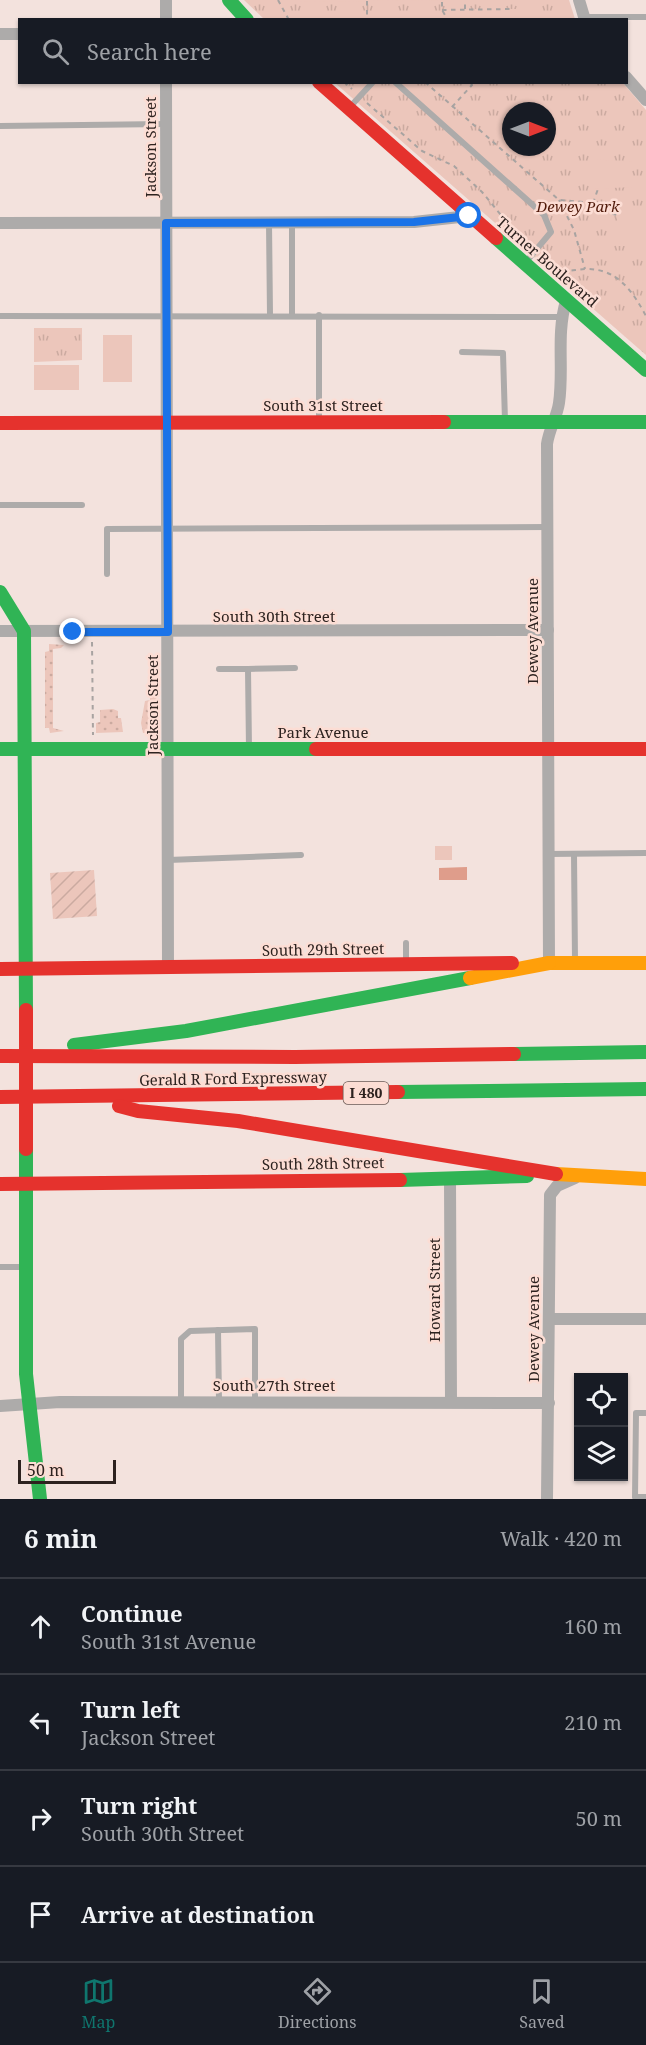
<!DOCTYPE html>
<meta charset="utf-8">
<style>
body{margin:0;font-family:"Noto Serif",serif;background:#242831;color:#f1f3f6}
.controls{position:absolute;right:18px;bottom:18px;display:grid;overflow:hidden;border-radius:0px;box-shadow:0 2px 4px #0004}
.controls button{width:54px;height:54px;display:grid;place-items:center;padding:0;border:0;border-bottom:2px solid #363941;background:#171b24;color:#f1f3f6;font:30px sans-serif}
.compass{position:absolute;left:502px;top:102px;width:54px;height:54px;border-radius:50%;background:#171b24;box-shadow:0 2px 4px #0004;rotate:90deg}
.scale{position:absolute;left:18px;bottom:15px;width:98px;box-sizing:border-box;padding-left:6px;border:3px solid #2d221f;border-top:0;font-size:16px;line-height:21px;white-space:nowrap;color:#2d221f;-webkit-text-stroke:4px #fcddd4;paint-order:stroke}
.stop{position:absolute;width:18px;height:18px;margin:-14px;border:4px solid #1a73e8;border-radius:50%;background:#fff}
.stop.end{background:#1a73e8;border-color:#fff;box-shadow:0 2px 6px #0008}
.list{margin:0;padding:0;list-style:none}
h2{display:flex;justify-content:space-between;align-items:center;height:78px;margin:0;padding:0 24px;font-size:26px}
h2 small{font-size:20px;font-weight:400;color:#9ea1a6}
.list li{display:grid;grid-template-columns:39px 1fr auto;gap:18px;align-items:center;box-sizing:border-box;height:96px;padding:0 24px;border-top:2px solid #363941}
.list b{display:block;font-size:22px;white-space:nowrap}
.list p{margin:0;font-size:20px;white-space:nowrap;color:#9ea1a6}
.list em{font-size:20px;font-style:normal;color:#9ea1a6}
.icon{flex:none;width:33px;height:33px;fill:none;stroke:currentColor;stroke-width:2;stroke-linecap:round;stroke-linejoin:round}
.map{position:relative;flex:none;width:646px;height:1499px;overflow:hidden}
.search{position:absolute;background:#171b24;box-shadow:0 2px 4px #0004;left:18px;right:18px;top:18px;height:66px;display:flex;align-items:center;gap:15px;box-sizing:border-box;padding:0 21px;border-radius:0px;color:#9ea1a6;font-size:22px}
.sheet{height:462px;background:#171b24}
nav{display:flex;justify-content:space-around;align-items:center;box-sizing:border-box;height:84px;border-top:2px solid #363941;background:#171b24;font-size:16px;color:#9ea1a6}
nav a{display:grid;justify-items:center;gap:3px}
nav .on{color:#0f766e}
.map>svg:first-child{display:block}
.grass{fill:url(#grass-dots)}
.park{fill:url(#park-tufts);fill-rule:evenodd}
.garden{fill:url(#garden-furrows)}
.pitch{fill:#ecc6bb}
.water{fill:#df9d8b}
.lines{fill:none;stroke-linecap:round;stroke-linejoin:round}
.path{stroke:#a8a3a1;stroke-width:2;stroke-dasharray:4.5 4.5;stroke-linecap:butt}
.lane{stroke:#adabaa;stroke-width:6}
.street{stroke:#adabaa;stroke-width:12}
.fast{stroke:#30b455;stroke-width:14}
.slow{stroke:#ff9f0a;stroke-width:14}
.jam{stroke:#e5322d;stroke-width:14}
.jam-bridge{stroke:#e5322d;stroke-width:14}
.route{stroke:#1a73e8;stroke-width:8}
.labels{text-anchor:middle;stroke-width:5;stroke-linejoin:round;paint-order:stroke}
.shield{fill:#fcddd4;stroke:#6b5a55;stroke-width:1.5}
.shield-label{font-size:14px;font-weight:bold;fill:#2d221f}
.street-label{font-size:15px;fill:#2d221f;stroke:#fcddd4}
.park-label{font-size:15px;font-style:italic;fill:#511a0a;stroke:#fcddd4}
</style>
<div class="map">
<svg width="646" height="1499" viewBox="0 0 646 1499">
<defs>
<pattern id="grass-dots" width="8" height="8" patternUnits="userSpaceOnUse" patternTransform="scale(1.5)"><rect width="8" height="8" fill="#ecc6bb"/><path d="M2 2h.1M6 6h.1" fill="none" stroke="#cbaaa0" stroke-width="1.8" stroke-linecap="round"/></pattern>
<pattern id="park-tufts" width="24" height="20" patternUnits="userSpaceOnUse" patternTransform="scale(1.5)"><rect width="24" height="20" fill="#ecc6bb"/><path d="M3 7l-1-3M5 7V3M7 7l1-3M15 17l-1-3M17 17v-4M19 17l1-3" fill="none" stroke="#cbaaa0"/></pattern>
<pattern id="garden-furrows" width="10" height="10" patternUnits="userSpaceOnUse" patternTransform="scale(1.5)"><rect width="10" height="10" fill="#ecc6bb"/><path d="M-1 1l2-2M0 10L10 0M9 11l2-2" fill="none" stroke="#cbaaa0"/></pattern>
</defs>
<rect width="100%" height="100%" fill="#f3e2dd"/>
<!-- grass -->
<g class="grass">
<polygon points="49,644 64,645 61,648 53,649 53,728 64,731 50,733 49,728 45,728 45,652 49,651"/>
<polygon points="150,671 156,671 157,725 154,733 143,733 141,723 145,701 150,700"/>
<polygon points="113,709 118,711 118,718 121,718 123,732 96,733 96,723 100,722 100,710"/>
</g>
<!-- park -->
<g class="park">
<polygon points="244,0 569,0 575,19 264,19"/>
<path d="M 335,83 L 623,83 L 646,110 L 646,355 ZM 511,111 L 547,111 L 547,147 L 511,147 Z"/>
<polygon points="34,328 82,328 82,360 34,362"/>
</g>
<!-- garden -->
<polygon class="garden" points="94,870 97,916 53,919 50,873"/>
<!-- pitch -->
<g class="pitch">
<polygon points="298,0 444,0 298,2"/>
<rect x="475" y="9" width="41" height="10"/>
<polygon points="592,159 632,162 632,187 592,189"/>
<rect x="617" y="213" width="28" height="33"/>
<rect x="103" y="335" width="29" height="47"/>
<rect x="34" y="365" width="45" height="25"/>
<rect x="435" y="846" width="17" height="14"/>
</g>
<!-- water -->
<polygon class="water" points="467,867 467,880 439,880 439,868"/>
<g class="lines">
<!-- path -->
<g class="path">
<polyline points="278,0 289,20"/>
<polyline points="367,1 367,20"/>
<polyline points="442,2 442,10 448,20"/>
<polyline points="465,9 465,0"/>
<polyline points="442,10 510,9"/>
<polyline points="344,82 352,89"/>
<polyline points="425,82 559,200 584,202 605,212 617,215"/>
<polyline points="367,103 422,151 454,166 482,192 519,237"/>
<polyline points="452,107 472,85 470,82"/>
<polyline points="559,200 574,230 585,269"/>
<polyline points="593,203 598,189"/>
<path d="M 554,268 C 566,274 574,269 587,269 C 618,269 633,292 646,316"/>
<polyline points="92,642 93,735"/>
</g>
<!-- lane -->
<g class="lane">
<polyline points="584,17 646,17"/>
<polyline points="395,82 544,215 551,232 525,263"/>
<polyline points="349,108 373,82"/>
<polyline points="0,126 166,124"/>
<polyline points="292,222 292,315"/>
<polyline points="269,223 270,315"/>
<polyline points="319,315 319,422"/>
<polyline points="0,316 562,317"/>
<polyline points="462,352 503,353 505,421"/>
<polyline points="0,505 82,505"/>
<polyline points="107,574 107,529 547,527"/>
<polyline points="219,669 248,669 249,749"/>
<polyline points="248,669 295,668"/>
<polyline points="548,854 646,853"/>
<polyline points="574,854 575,961"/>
<polyline points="168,860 301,855"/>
<polyline points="406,943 406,963"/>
<polyline points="0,1267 22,1267"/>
<polyline points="218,1330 219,1401"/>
<polyline points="181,1402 181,1339 190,1331 255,1329 255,1401"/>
<polyline points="646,1413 636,1413 635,1497 646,1497"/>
</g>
<!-- street -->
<g class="street">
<polyline points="166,0 166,20"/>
<polyline points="579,0 585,20"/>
<polyline points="0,34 20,34"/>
<polyline points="626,77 646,100"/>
<polyline points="166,82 168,968"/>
<polyline points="0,223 414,222 469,216"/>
<polyline points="0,631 548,630"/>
<path d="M 549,963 L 547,444 C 549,429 557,417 559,403 C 564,369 556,335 566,301"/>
<polyline points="450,1180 451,1401"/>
<polyline points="549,1319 646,1319"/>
<polyline points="0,1406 60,1402 549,1403"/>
<polyline points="547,1499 550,1195 557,1186 575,1178"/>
</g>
<!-- fast -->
<g class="fast">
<polyline points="229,0 247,20"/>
<polyline points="496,238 646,370"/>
<polyline points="444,422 646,422"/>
<polyline points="0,592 24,631 26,1010"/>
<polyline points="0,749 316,749"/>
<polyline points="74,1045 186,1031 470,978"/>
<polyline points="514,1054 646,1052"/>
<polyline points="398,1092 646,1089"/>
<polyline points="26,1149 26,1374 40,1499"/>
<polyline points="400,1180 527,1176"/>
</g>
<!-- slow -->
<g class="slow">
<polyline points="549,963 646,963"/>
<polyline points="470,978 549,963"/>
<polyline points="556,1174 646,1179"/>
</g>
<!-- jam -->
<g class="jam">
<polyline points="319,82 496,238"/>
<polyline points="0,423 444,422"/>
<polyline points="316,749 646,749"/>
<polyline points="0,969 512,963"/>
<polyline points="0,1056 295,1057 514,1054"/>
<polyline points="0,1097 398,1092"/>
<polyline points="119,1106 138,1111 238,1121 556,1174"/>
<polyline points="0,1184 400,1180"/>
</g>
<!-- jam-bridge -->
<polyline class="jam-bridge" points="26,1010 26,1149"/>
</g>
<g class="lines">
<!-- route -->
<polyline class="route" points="73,632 168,632 166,223 414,222 469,216"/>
</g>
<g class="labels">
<!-- shield labels -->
<rect class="shield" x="343.5" y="1082" width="45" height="22" rx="4.5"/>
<g class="shield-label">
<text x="366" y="1098">I 480</text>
</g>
<!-- street labels -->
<g class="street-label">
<text transform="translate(151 147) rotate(-90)" y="5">Jackson Street</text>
<text transform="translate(547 262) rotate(41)" y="5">Turner Boulevard</text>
<text x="323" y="411">South 31st Street</text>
<text x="274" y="622">South 30th Street</text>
<text transform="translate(533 631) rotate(-90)" y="5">Dewey Avenue</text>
<text transform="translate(153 705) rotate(-90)" y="5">Jackson Street</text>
<text x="323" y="738">Park Avenue</text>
<text transform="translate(323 950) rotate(-1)" y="5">South 29th Street</text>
<text transform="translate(233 1079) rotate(-1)" y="5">Gerald R Ford Expressway</text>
<text transform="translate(323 1164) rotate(-1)" y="5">South 28th Street</text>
<text transform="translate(435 1290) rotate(-90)" y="5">Howard Street</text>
<text transform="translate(534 1329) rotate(-90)" y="5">Dewey Avenue</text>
<text x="274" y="1391">South 27th Street</text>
</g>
<!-- park labels -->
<g class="park-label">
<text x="578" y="212">Dewey Park</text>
</g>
</g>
</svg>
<div class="controls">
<button><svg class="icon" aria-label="locate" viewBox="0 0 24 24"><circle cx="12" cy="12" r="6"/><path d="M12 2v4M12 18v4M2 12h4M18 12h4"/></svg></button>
<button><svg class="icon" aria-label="layers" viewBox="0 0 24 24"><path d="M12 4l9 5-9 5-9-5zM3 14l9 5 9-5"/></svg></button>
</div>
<svg class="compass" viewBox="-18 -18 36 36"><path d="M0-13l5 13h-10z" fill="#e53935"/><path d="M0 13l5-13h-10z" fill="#9ea1a6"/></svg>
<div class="scale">50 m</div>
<div class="stop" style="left:469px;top:216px"></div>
<div class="stop end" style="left:73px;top:632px"></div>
<div class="search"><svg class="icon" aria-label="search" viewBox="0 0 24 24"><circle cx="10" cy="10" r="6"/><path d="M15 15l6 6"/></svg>Search here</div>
</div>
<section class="sheet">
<h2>6 min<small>Walk · 420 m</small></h2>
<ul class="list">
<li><svg class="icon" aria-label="ahead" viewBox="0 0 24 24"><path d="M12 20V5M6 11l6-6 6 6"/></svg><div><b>Continue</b><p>South 31st Avenue</p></div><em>160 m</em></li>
<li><svg class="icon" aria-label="left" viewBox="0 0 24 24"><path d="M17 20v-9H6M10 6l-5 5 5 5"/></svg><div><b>Turn left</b><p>Jackson Street</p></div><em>210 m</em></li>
<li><svg class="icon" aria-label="right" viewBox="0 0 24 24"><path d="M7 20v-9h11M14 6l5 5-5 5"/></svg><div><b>Turn right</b><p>South 30th Street</p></div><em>50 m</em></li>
<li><svg class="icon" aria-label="arrive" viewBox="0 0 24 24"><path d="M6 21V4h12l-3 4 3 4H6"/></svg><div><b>Arrive at destination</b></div></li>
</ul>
</section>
<nav>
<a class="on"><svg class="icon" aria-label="map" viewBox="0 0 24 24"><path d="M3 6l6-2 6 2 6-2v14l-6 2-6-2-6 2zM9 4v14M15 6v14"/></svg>Map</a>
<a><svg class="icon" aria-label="directions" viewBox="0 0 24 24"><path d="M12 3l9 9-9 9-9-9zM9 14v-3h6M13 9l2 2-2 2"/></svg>Directions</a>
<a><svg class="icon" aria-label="saved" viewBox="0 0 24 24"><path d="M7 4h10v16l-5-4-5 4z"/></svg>Saved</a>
</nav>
